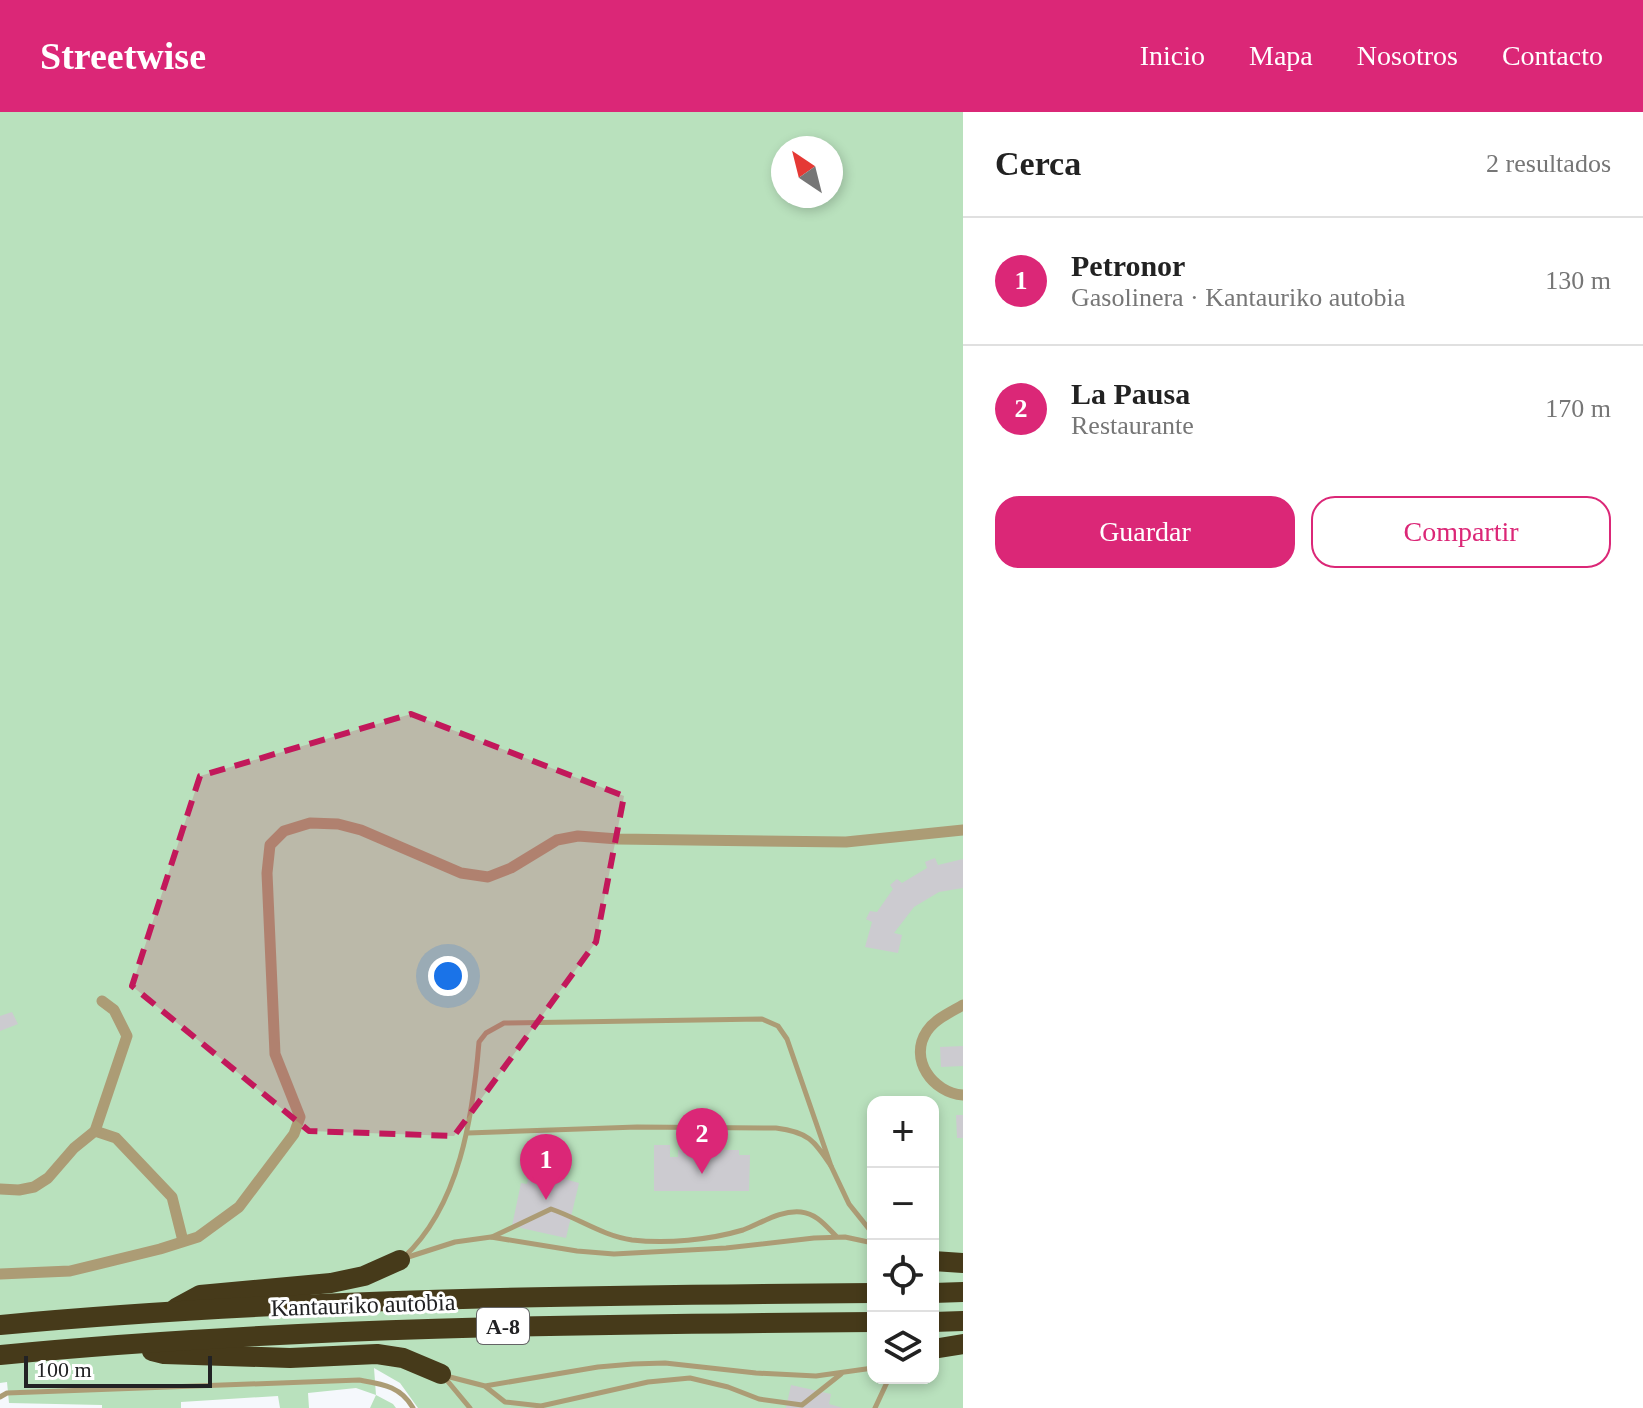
<!DOCTYPE html>
<html lang="es">
<meta charset="utf-8">
<style>
body{margin:0;font-family:Georgia,serif;background:#f6f6f6;color:#222}
.controls{position:absolute;right:24px;bottom:24px;display:grid;overflow:hidden;border-radius:16px;box-shadow:0 4px 12px #0003}
.controls button{width:72px;height:72px;display:grid;place-items:center;padding:0;border:0;border-bottom:2px solid #e0e0e0;background:#fff;color:#222;font:40px sans-serif}
.compass{position:absolute;left:771px;top:24px;width:72px;height:72px;border-radius:50%;background:#fff;box-shadow:0 4px 12px #0003;rotate:325deg}
.scale{position:absolute;left:24px;bottom:20px;width:188px;box-sizing:border-box;padding-left:8px;border:4px solid #222224;border-top:0;font-size:22px;line-height:28px;white-space:nowrap;color:#222224;-webkit-text-stroke:6px #fff;paint-order:stroke}
.you{position:absolute;left:448px;top:864px;width:28px;height:28px;margin:-20px;border:6px solid #fff;border-radius:50%;background:#1a73e8;box-shadow:0 0 0 12px #1a73e833}
.badge{display:grid;place-items:center;width:52px;height:52px;border-radius:50%;background:#db2777;color:#fff;font-size:26px;font-weight:700}
.pin{position:absolute;translate:-50% -66px;filter:drop-shadow(0 2px 4px #0008)}
.pin::after{content:'';position:absolute;top:42px;width:28px;height:24px;background:inherit;clip-path:polygon(0 0,100% 0,50% 100%)}
.list{margin:0;padding:0;list-style:none}
h2{display:flex;justify-content:space-between;align-items:center;height:104px;margin:0;padding:0 32px;font-size:34px}
h2 small{font-size:26px;font-weight:400;color:#767676}
.list li{display:grid;grid-template-columns:52px 1fr auto;gap:24px;align-items:center;box-sizing:border-box;height:128px;padding:0 32px;border-top:2px solid #e0e0e0}
.list b{display:block;font-size:30px;white-space:nowrap}
.list p{margin:0;font-size:26px;white-space:nowrap;color:#767676}
.list em{font-size:26px;font-style:normal;color:#767676}
.actions{display:flex;gap:16px;padding:24px 32px}
.actions a{flex:1;padding:18px 0;border:2px solid #db2777;border-radius:24px;text-align:center;font-size:28px;color:#db2777}
.actions .main{background:#db2777;color:#fff}
.icon{flex:none;width:44px;height:44px;fill:none;stroke:currentColor;stroke-width:2;stroke-linecap:round;stroke-linejoin:round}
.map{position:relative;flex:none;width:963px;height:1296px;overflow:hidden}
header{display:flex;align-items:center;gap:48px;box-sizing:border-box;height:112px;padding:0 40px;background:#db2777;color:#fff}
header strong{font-size:38px}
nav{display:flex;gap:44px;margin-inline-start:auto;font-size:28px}
main{display:flex}
aside{flex:1;background:#fff}
.map>svg:first-child{display:block}
.green{fill:#b9e1bd;fill-rule:evenodd}
.building{fill:#cccbd0}
.lines{fill:none;stroke-linecap:round;stroke-linejoin:round}
.service{stroke:#ac9c75;stroke-width:5}
.minor{stroke:#ac9c75;stroke-width:11}
.motorway{stroke:#463a1a;stroke-width:20}
.marked{fill:#c2185b;fill-opacity:0.2;stroke:#c2185b;stroke-width:6;stroke-dasharray:16 10;stroke-linejoin:round}
.labels{text-anchor:middle;stroke-width:6;stroke-linejoin:round;paint-order:stroke}
.shield{fill:#fff;stroke:#646466;stroke-width:2}
.shield-label{font-size:22px;font-weight:bold;fill:#222224}
.street-label{font-size:24px;fill:#222224;stroke:#fff}
</style>
<header>
<strong>Streetwise</strong>
<nav><a>Inicio</a><a>Mapa</a><a>Nosotros</a><a>Contacto</a></nav>
</header>
<main>
<div class="map">
<svg width="963" height="1296" viewBox="0 0 963 1296">
<rect width="100%" height="100%" fill="#f5f8fc"/>
<!-- green -->
<path class="green" d="M 0,0 L 963,0 L 963,1296 L 418,1296 L 400,1271 L 374,1256 L 376,1283 L 393,1292 L 396,1296 L 370,1296 L 376,1283 L 356,1276 L 308,1281 L 309,1296 L 280,1296 L 278,1284 L 181,1290 L 181,1296 L 102,1296 L 102,1293 L 9,1291 L 7,1270 L 0,1271 ZM 783,36 L 831,36 L 831,84 L 783,84 ZM 873,990 L 933,990 L 933,1266 L 873,1266 Z"/>
<!-- building -->
<g class="building">
<polygon points="935,746 938,753 963,747 963,776 939,780 914,795 894,821 902,823 898,841 865,835 872,810 866,807 870,799 877,800 893,777 890,773 897,767 902,771 927,756 925,750"/>
<polygon points="12,900 18,912 0,919 0,904"/>
<polygon points="963,934 963,954 941,955 940,935"/>
<polygon points="956,1003 963,1003 963,1026 957,1026"/>
<polygon points="537,1020 562,1026 554,1064 579,1071 566,1126 512,1114 521,1071 527,1072"/>
<polygon points="654,1033 670,1033 670,1045 678,1045 678,1038 739,1038 739,1043 750,1043 749,1079 654,1079"/>
<polygon points="791,1273 831,1282 829,1292 843,1296 786,1296"/>
</g>
<g class="lines">
<!-- service -->
<g class="service">
<polyline points="831,1054 849,1092 873,1122"/>
<path d="M 492,1125 L 551,1097 C 578,1106 603,1124 632,1128 C 667,1132 709,1128 743,1118 C 762,1111 780,1098 801,1100 C 817,1102 825,1113 836,1124"/>
<path d="M 403,1146 C 460,1094 473,1003 479,930 L 486,921 L 504,911 L 762,907 L 778,914 L 787,927 L 831,1054 C 814,1028 808,1020 776,1016 L 637,1015 L 468,1021"/>
<polyline points="405,1146 455,1130 491,1125 577,1139 614,1142 726,1136 814,1126 845,1125 873,1131"/>
<polyline points="446,1264 485,1274 598,1255 633,1252 665,1251 756,1261 816,1264 873,1256"/>
<polyline points="445,1266 470,1296"/>
<polyline points="486,1275 505,1290 541,1294 648,1270 690,1266 728,1275 759,1287 802,1293 841,1262"/>
<path d="M 0,1285 L 7,1281 L 359,1268 C 382,1272 401,1274 413,1296"/>
<polyline points="875,1296 889,1266"/>
</g>
<!-- minor -->
<g class="minor">
<path d="M 963,893 C 951,900 935,907 927,919 C 908,947 933,981 963,983"/>
<polyline points="95,1019 116,1026 172,1085 183,1129"/>
<polyline points="0,1077 19,1078 34,1075 48,1066 74,1036 95,1019 127,924 114,898 102,889"/>
<polyline points="0,1162 70,1159 160,1137 198,1125 239,1095 294,1022 300,1005 275,942 267,761 270,733 284,719 310,711 338,712 361,718 461,761 488,765 511,756 557,728 578,724 618,727 846,730 963,718"/>
</g>
<!-- motorway -->
<g class="motorway">
<polyline points="933,1149 963,1151"/>
<polyline points="933,1181 963,1180"/>
<polyline points="176,1196 200,1183 331,1171 364,1164 400,1148"/>
<polyline points="933,1210 963,1209"/>
<path d="M 0,1213 C 290,1186 582,1183 873,1181"/>
<polyline points="933,1237 963,1232"/>
<polyline points="152,1239 164,1242 290,1246 377,1242 403,1246 441,1262"/>
<path d="M 0,1243 C 290,1215 581,1212 873,1210"/>
</g>
</g>
<!-- marked area -->
<path class="marked" d="M 411,602 L 624,684 L 596,830 L 454,1024 L 309,1019 L 132,874 L 200,664 Z"/>
<g class="labels">
<!-- shield labels -->
<rect class="shield" x="477" y="1196" width="52" height="36" rx="6"/>
<g class="shield-label">
<text x="503" y="1222">A-8</text>
</g>
<!-- street labels -->
<g class="street-label">
<text transform="translate(363 1193) rotate(-2)" y="8">Kantauriko autobia</text>
</g>
</g>
</svg>
<div class="controls">
<button>+</button>
<button>−</button>
<button><svg class="icon" aria-label="locate" viewBox="0 0 24 24"><circle cx="12" cy="12" r="6"/><path d="M12 2v4M12 18v4M2 12h4M18 12h4"/></svg></button>
<button><svg class="icon" aria-label="layers" viewBox="0 0 24 24"><path d="M12 4l9 5-9 5-9-5zM3 14l9 5 9-5"/></svg></button>
</div>
<svg class="compass" viewBox="-18 -18 36 36"><path d="M0-13l5 13h-10z" fill="#e53935"/><path d="M0 13l5-13h-10z" fill="#767676"/></svg>
<div class="scale">100 m</div>
<div class="you"></div>
<div class="pin badge" style="left:546px;top:1088px">1</div>
<div class="pin badge" style="left:702px;top:1062px">2</div>
</div>
<aside>
<h2>Cerca<small>2 resultados</small></h2>
<ul class="list">
<li><span class="badge">1</span><div><b>Petronor</b><p>Gasolinera · Kantauriko autobia</p></div><em>130 m</em></li>
<li><span class="badge">2</span><div><b>La Pausa</b><p>Restaurante</p></div><em>170 m</em></li>
</ul>
<div class="actions"><a class="main">Guardar</a><a>Compartir</a></div>
</aside>
</main>
